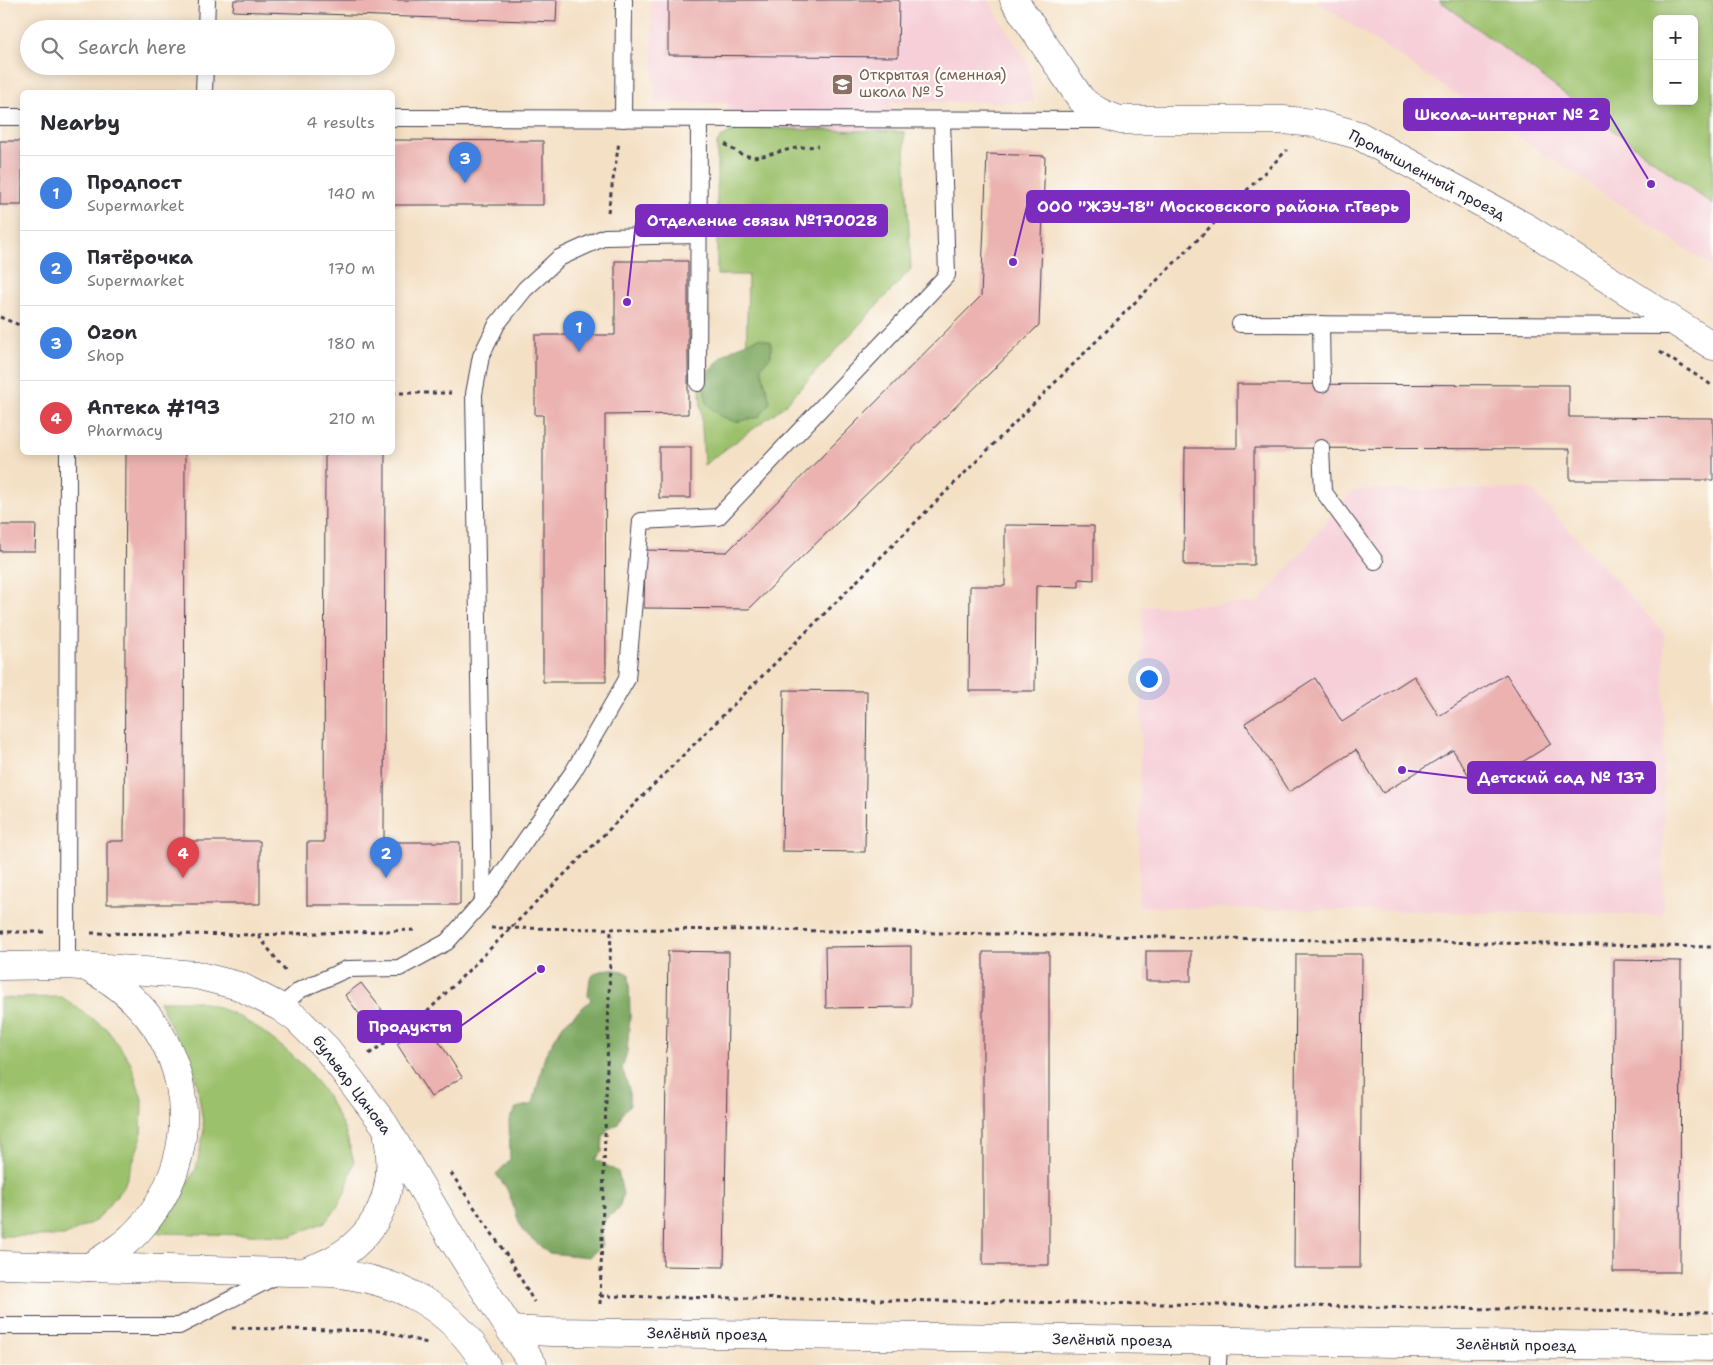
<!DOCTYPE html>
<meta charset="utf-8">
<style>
body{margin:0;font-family:"Shantell Sans",sans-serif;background:#f7f7f7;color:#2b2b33}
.controls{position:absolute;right:15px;top:15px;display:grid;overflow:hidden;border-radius:8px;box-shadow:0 2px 12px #0003}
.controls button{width:45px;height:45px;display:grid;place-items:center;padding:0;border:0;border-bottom:1px solid #e1e1e2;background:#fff;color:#2b2b33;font:25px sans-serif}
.you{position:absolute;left:1148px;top:678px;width:18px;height:18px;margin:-12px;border:4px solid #fff;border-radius:50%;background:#1a73e8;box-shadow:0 0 0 8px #1a73e833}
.badge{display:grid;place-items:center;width:32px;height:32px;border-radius:50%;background:#db2777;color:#fff;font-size:16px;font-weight:700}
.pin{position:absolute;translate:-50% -41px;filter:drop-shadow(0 1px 2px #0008)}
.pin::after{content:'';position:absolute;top:26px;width:18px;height:15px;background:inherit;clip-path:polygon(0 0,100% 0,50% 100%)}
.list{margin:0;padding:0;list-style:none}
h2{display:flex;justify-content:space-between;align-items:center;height:65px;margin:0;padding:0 20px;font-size:21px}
h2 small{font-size:16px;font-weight:400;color:#7c7c81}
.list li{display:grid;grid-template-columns:32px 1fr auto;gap:15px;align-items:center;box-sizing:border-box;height:75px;padding:0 20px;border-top:1px solid #e1e1e2}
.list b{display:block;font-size:19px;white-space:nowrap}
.list p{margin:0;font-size:16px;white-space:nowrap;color:#7c7c81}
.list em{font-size:16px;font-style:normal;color:#7c7c81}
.icon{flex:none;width:28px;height:28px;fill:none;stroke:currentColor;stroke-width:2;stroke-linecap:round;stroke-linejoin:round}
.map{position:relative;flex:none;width:1713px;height:1365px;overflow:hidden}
.search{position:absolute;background:#fff;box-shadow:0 2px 12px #0003;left:20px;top:20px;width:375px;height:55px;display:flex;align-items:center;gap:12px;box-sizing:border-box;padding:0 18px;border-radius:28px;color:#7c7c81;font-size:19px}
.panel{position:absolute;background:#fff;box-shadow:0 2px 12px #0003;left:20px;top:90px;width:375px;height:365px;border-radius:8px}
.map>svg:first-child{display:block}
.built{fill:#f6cfd8;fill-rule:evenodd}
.green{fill:#9cc16c;stroke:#5f7254;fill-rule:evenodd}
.forest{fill:#7da760;stroke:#50644e}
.building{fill:#ebb2b0}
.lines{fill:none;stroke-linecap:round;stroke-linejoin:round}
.lane-casing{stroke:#423e50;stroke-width:18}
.street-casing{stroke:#423e50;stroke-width:29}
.primary-casing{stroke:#423e50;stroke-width:29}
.path{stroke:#423e50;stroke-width:3;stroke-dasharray:4 4;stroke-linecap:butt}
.lane{stroke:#fff;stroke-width:16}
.street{stroke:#fff;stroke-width:28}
.primary{stroke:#fff;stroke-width:28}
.labels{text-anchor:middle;stroke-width:4.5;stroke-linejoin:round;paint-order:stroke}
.education-label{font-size:15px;fill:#785e54;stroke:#fdfcf7;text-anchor:start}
.street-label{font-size:15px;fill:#22223b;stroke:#fdfcf7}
.leader{fill:none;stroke:#7b2cbf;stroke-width:2}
.callout-dot{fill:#7b2cbf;stroke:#fdfcf7;stroke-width:2}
.callout{fill:#7b2cbf;stroke:#7b2cbf;stroke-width:2}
.callout-label{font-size:16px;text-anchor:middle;font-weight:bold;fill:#fff}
</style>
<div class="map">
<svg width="1713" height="1365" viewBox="0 0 1713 1365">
<rect width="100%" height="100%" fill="#fdfcf7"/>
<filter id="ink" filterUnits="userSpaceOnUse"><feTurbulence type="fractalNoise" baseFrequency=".02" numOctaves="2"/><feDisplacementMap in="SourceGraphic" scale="10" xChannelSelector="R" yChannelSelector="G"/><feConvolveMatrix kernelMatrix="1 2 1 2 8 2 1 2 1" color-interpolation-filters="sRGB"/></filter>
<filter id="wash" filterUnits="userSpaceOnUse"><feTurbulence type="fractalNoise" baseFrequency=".0096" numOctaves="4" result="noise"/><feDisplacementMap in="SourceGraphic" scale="20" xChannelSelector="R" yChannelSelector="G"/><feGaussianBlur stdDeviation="1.12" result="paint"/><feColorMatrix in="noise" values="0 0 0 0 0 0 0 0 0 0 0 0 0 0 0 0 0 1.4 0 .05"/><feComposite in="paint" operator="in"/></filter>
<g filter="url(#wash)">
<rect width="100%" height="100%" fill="#f4e0c5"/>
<!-- built -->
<g class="built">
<polygon points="650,0 988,0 1029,66 1033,102 891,102 893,137 730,137 727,103 655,103"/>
<path d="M 1315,0 L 1713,0 L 1713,267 ZM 1657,19 L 1694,19 L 1694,101 L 1657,101 Z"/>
<polygon points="1531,489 1664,633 1663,915 1138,907 1143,607 1258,603 1353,490"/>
</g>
<!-- green -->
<g class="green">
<path d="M 1439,0 L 1713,0 L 1713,205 ZM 1657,19 L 1694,19 L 1694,101 L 1657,101 Z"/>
<path d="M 750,128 L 904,132 L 911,269 L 783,407 L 704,465 L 699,370 L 746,367 L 748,275 L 717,275 L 717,143 C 725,131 736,130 750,128 Z"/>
<polygon points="62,997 106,1028 130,1061 142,1099 141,1139 124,1186 97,1220 64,1236 0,1236 0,998"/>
<polygon points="159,1001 199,1001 230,1012 258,1028 281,1046 304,1066 326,1094 345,1130 354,1162 345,1192 336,1209 325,1222 291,1236 156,1233 196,1169 204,1130 197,1083"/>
</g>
<!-- forest -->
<g class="forest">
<path d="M 759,338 L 771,342 L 771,356 L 761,367 L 770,402 L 759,417 L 735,422 L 718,415 L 707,404 L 703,382 C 721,353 728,350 759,338 Z"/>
<polygon points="609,969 623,971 629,974 630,1017 627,1052 622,1068 629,1089 630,1105 624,1111 617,1125 608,1129 603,1137 602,1152 595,1159 618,1172 623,1194 619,1209 606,1218 600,1231 603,1245 589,1257 548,1253 522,1230 507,1189 496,1174 510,1160 509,1120 516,1108 533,1104 545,1055 563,1025 591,1000 588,995 590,978 597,972"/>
</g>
<g id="blocks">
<!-- building -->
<g class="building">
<polygon points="234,0 557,0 556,22 233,11"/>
<polygon points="668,0 899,0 898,57 668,55"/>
<polygon points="392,140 543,141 543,205 392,205"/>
<rect x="0" y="141" width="22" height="64"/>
<polygon points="987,154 1045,156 1039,325 749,609 644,608 645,550 727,552 981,296"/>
<polygon points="615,261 688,261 688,414 605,415 606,682 543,682 543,415 535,415 535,335 615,335"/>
<polygon points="1237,384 1569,385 1569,417 1713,418 1713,480 1570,480 1570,449 1254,448 1254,565 1184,565 1185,448 1237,448"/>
<rect x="659" y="447" width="32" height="51"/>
<polygon points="126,452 185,452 184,841 260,841 260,904 107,904 107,841 124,841"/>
<polygon points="325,452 385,452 384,842 460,842 460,905 307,905 307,842 324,842"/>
<polygon points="0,525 36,525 35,551 0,551"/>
<polygon points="1005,525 1094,526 1094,580 1079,579 1079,587 1036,586 1035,691 969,691 970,586 1005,586"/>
<polygon points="1506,674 1551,744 1478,790 1453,750 1383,793 1356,750 1289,792 1245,723 1315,678 1342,722 1414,676 1439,716"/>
<polygon points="784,690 867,691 865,852 782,851"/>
<polygon points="911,946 911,1007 826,1008 825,947"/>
<polygon points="668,951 729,952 724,1267 663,1266"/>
<rect x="1146" y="951" width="45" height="30"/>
<rect x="983" y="952" width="66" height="313"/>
<polygon points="1296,954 1362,954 1360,1268 1294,1268"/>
<polygon points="1614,960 1681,961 1680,1272 1613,1272"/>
<polygon points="361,983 382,1010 366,1023 345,995"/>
<polygon points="428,1024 462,1077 431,1097 397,1044"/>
</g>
</g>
</g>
<g filter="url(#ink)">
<use href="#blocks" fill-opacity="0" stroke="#423e50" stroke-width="1"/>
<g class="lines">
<defs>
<g id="lane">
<polyline points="206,29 207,0"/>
<polyline points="204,92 205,66"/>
<polyline points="0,117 22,117"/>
<polyline points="392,118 1108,120"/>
<polyline points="623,119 624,0"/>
<polyline points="1240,324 1678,326"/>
<polyline points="1321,324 1322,384"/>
<polyline points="698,383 699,119"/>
<polyline points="1321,448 1323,491 1375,561"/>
<polyline points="483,901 474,394 481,356 497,324 525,289 559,258 605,237 698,235"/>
<polyline points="67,965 68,452"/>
<polyline points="280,1007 300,990 347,969 399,968 447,942 483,901 573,772 627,679 641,521 718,517 947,275 942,120"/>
<polyline points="0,1326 179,1326 278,1275"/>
<polyline points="1218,1365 1219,1341"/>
</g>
<g id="street">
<path d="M 1014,0 L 1081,99 C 1092,110 1105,115 1120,120 L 1283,120 L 1314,123 L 1358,135 L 1529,229 L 1713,346"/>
<polyline points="510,1330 551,1332 1713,1347"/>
</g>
<g id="primary">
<polyline points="0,966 67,965 196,975 239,986 280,1007 297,1019 327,1049 384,1124 452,1239 533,1365"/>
<path d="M 0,1265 L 332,1273 C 399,1280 451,1306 486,1365"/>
<path d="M 89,1267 C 109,1255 128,1243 143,1225 C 214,1141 187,1018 90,969"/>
<path d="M 309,1270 C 370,1250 399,1200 388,1137"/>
</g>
</defs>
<!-- lane casing -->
<use href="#lane" class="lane-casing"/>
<!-- street casing -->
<use href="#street" class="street-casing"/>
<!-- primary casing -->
<use href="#primary" class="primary-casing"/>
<!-- path -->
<g class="path">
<path d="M 725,144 C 752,165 762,155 791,149 C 800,147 809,147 818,146"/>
<polyline points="608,212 619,142"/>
<polyline points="0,317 22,326"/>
<polyline points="1660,352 1713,386"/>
<polyline points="392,393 451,393"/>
<polyline points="491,928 775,930 1713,947"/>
<polyline points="0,932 44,932"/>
<polyline points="91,933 258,935 286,972"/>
<polyline points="258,935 415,930"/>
<polyline points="369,1054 421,1018 1287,150"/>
<polyline points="451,1173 512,1263 534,1302"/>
<polyline points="600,1296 1713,1312"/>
<polyline points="600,1304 611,929"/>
<polyline points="232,1328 383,1331 427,1343"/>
</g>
<!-- lane -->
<use href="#lane" class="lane"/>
<!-- street -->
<use href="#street" class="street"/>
<!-- primary -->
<use href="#primary" class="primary"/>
</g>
</g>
<!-- icons -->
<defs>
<symbol id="school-square" viewBox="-11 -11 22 22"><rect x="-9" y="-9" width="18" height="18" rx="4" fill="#8d6e63" stroke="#fdfcf7"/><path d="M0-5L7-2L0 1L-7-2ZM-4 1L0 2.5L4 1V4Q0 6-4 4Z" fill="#fff"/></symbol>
</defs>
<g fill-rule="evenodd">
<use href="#school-square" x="830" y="72" width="25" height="25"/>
</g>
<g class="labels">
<!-- education labels -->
<g class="education-label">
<text x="859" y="80">Открытая (сменная)<tspan x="859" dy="17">школа № 5</tspan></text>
</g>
<!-- street labels -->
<g class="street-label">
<text transform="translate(1427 175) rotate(28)" y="5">Промышленный проезд</text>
<text transform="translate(352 1085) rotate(53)" y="5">бульвар Цанова</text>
<text transform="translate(707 1334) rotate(1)" y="5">Зелёный проезд</text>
<text transform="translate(1112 1340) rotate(1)" y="5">Зелёный проезд</text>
<text transform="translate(1516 1345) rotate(1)" y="5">Зелёный проезд</text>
</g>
</g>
<!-- callouts -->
<path class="leader" d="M1651 184L1609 114M1013 262L1027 206M627 302L636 221M1402 770L1468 778M541 969L461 1026"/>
<g class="callout-dot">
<circle cx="1651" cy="184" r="5"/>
<circle cx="1013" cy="262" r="5"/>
<circle cx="627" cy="302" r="5"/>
<circle cx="1402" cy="770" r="5"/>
<circle cx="541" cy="969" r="5"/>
</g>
<g class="callout">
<rect x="1404" y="99" width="205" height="31" rx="5"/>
<rect x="1027" y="191" width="382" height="31" rx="5"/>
<rect x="636" y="205" width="251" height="31" rx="5"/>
<rect x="1468" y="762" width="187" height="31" rx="5"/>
<rect x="358" y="1011" width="103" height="31" rx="5"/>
</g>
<g class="callout-label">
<text x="1507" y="120">Школа-интернат № 2</text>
<text x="1218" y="212">ООО "ЖЭУ-18" Московского района г.Тверь</text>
<text x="762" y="226">Отделение связи №170028</text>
<text x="1561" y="783">Детский сад № 137</text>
<text x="410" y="1032">Продукты</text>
</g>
</svg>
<div class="controls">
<button>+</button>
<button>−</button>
</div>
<div class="you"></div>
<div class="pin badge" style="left:579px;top:352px;background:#3f7fe0">1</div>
<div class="pin badge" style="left:386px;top:878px;background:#3f7fe0">2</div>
<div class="pin badge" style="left:465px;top:183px;background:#3f7fe0">3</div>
<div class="pin badge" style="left:183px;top:878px;background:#e0444e">4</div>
<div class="search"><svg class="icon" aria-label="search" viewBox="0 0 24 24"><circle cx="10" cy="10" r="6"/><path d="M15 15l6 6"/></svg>Search here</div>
<section class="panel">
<h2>Nearby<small>4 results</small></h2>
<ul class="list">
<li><span class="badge" style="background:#3f7fe0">1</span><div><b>Продпост</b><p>Supermarket</p></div><em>140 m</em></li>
<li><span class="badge" style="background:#3f7fe0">2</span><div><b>Пятёрочка</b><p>Supermarket</p></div><em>170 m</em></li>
<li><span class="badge" style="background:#3f7fe0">3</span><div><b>Ozon</b><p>Shop</p></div><em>180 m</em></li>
<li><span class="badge" style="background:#e0444e">4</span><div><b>Аптека #193</b><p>Pharmacy</p></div><em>210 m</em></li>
</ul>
</section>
</div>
